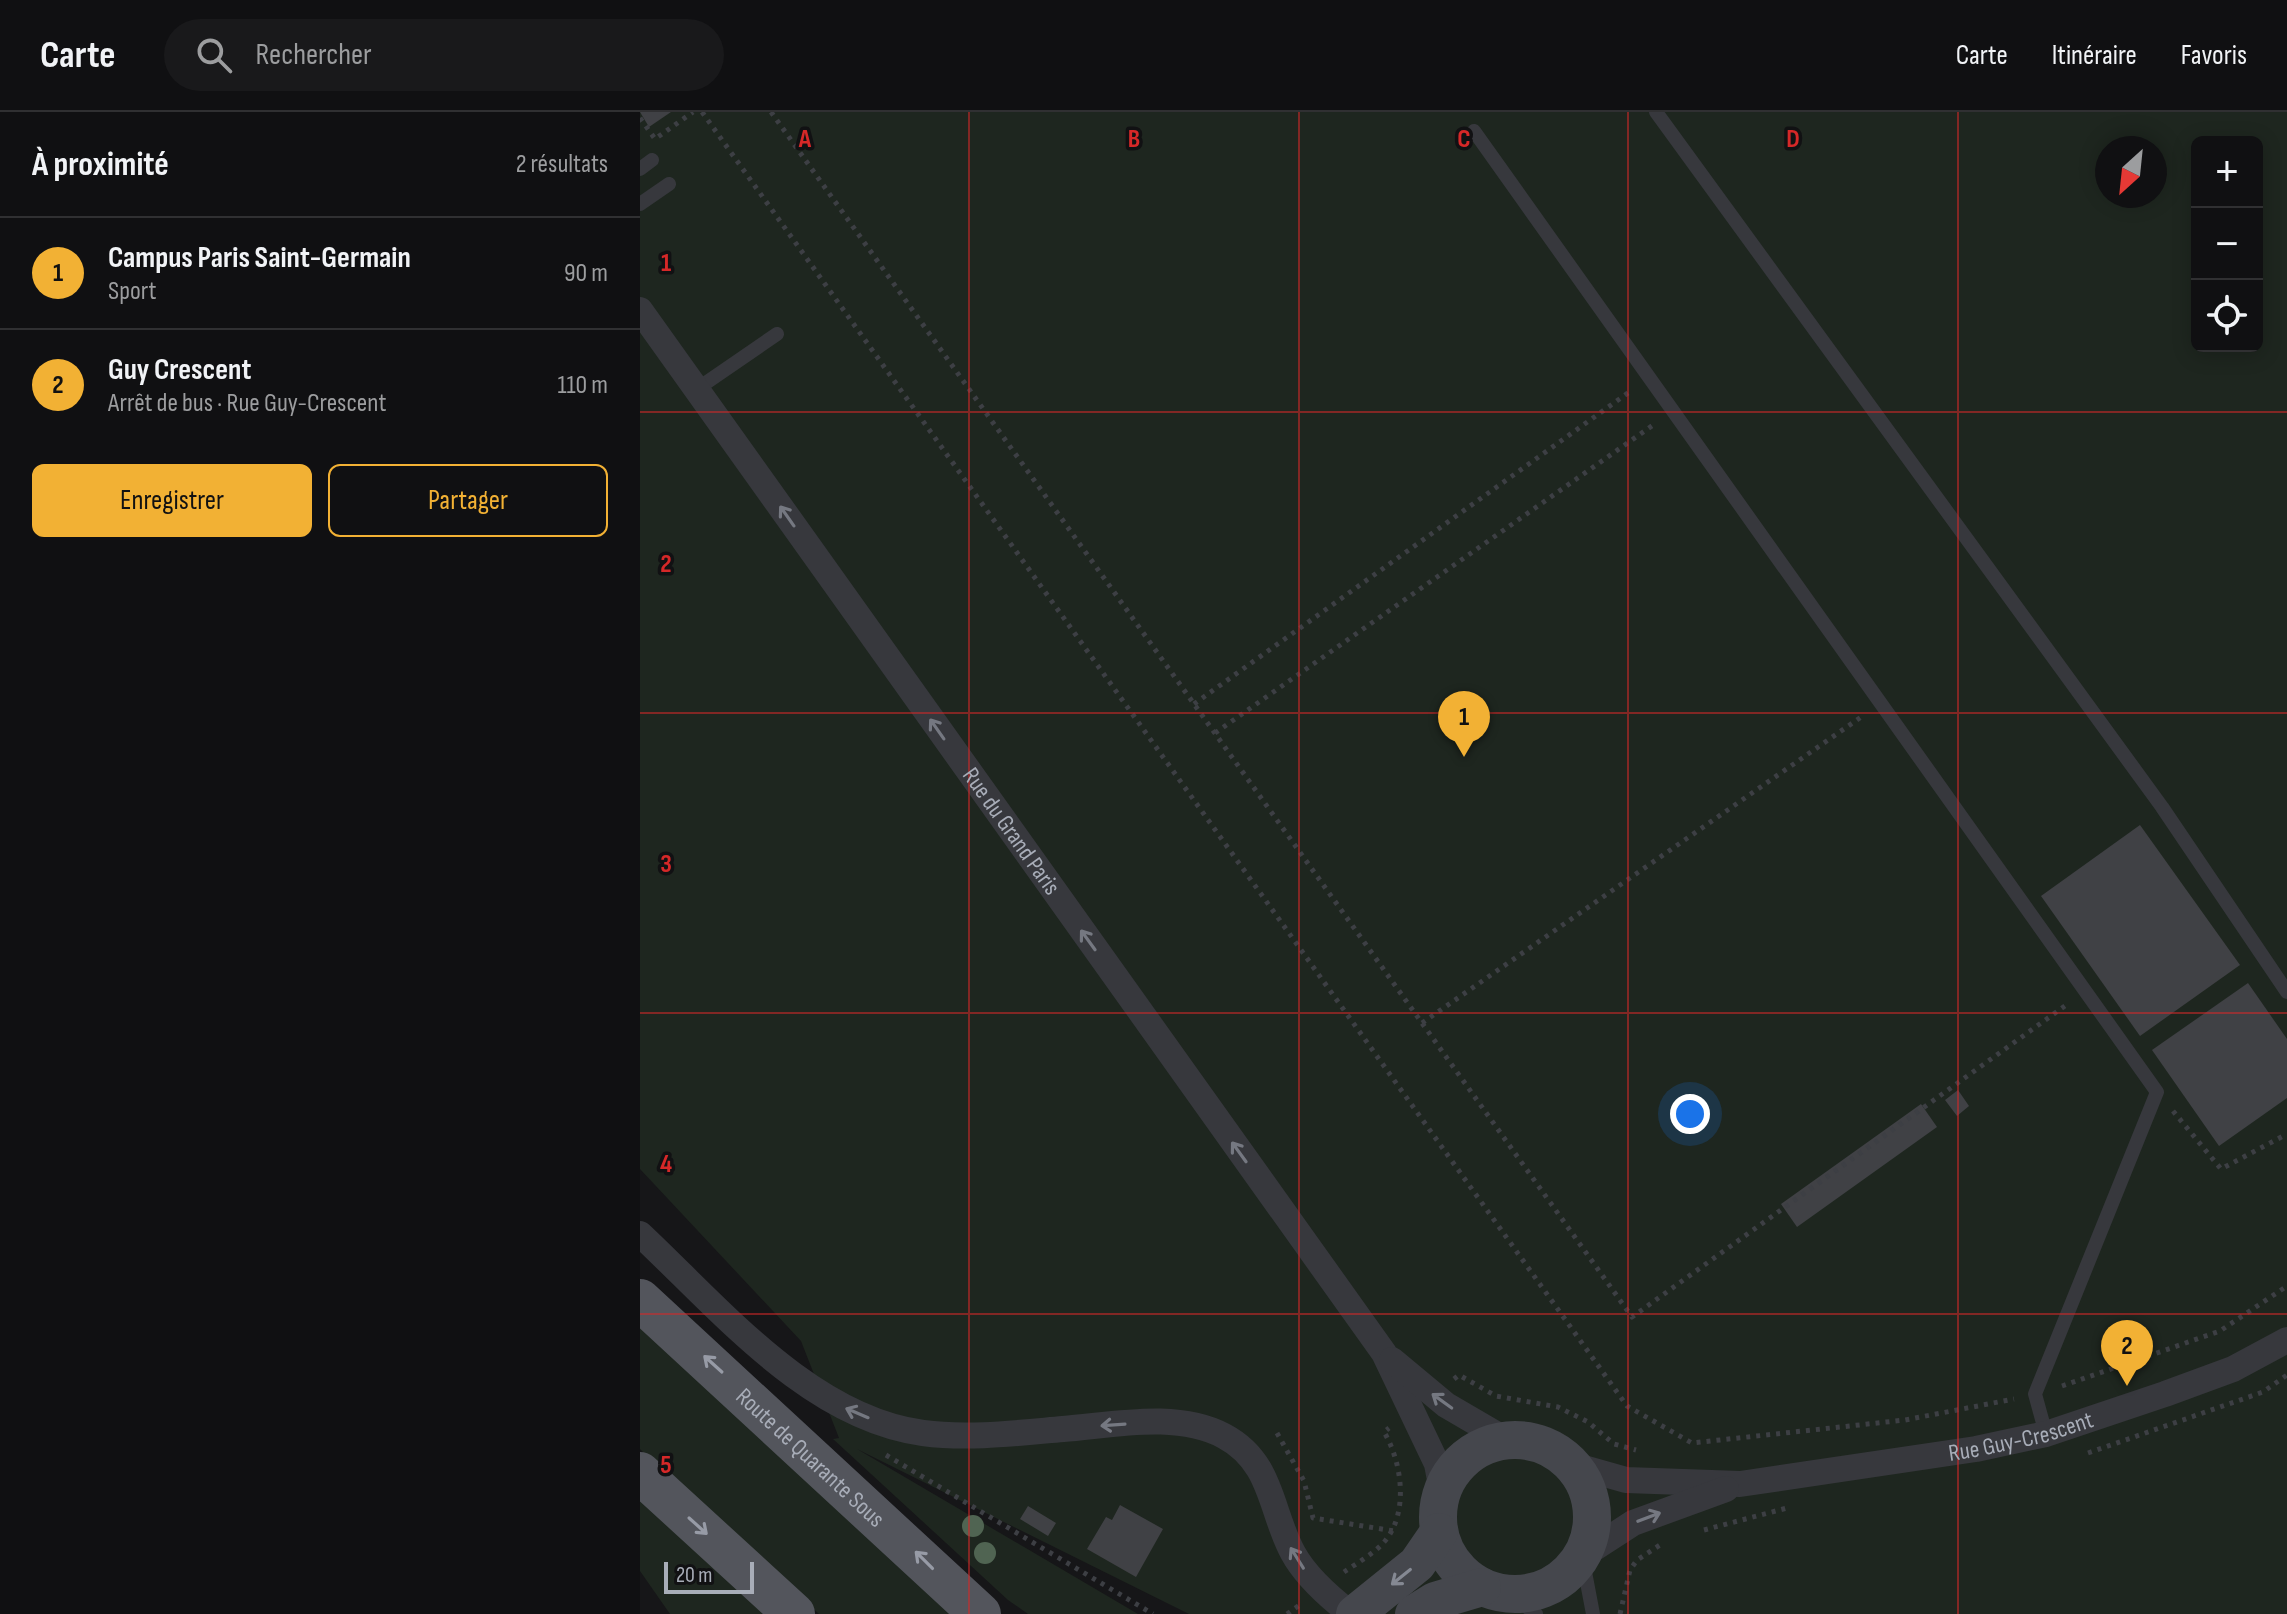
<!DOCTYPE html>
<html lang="fr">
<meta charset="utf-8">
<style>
body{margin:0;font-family:"Sofia Sans Condensed",sans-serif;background:#19191b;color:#f1f3f6}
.controls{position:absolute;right:24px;top:24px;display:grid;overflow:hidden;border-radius:12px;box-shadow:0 4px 20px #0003}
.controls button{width:72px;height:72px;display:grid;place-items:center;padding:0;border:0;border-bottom:2px solid #303032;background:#101012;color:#f1f3f6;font:40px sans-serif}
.compass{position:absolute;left:1455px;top:24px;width:72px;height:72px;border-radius:50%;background:#101012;box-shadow:0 4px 20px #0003;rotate:207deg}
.scale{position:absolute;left:24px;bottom:20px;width:90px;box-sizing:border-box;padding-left:8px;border:4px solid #a8adb8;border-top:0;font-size:22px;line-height:28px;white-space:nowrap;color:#a8adb8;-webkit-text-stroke:6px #111113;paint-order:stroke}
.you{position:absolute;left:1050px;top:1002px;width:28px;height:28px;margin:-20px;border:6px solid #fff;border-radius:50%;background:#1a73e8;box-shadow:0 0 0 12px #1a73e833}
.badge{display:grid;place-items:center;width:52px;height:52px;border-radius:50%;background:#f2b134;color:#111;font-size:26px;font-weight:700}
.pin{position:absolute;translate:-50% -66px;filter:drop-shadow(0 2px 4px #0008)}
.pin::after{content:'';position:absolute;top:42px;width:28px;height:24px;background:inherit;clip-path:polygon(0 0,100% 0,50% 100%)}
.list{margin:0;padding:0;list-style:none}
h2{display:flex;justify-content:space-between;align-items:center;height:104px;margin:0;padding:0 32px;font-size:34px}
h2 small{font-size:26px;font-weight:400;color:#9c9d9f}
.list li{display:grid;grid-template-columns:52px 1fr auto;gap:24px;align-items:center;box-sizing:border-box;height:112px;padding:0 32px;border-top:2px solid #303032}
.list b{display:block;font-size:30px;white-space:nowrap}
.list p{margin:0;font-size:26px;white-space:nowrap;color:#9c9d9f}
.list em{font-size:26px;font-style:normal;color:#9c9d9f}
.actions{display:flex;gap:16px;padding:24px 32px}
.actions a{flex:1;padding:18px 0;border:2px solid #f2b134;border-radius:12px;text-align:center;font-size:28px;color:#f2b134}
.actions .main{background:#f2b134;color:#111}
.icon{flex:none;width:44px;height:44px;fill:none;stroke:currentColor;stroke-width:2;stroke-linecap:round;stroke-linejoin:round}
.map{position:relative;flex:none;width:1647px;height:1502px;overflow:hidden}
header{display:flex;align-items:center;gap:48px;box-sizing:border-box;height:112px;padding:0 40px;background:#101012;border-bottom:2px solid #303032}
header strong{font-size:38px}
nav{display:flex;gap:44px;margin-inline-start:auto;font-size:28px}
.search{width:560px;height:72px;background:#19191b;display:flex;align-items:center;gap:20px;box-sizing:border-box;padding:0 28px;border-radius:44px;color:#9c9d9f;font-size:30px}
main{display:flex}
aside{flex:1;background:#101012}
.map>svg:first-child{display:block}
.green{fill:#1e261f;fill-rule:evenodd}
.building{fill:#404145}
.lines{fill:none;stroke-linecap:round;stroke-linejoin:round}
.path{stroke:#3d3f44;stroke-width:5;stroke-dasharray:4 6;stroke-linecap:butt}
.lane{stroke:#37383d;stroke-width:14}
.street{stroke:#37383d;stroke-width:26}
.secondary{stroke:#45474d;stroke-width:38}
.primary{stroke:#53555c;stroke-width:42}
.tree{fill:#506452}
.oneway{stroke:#757881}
.oneway2{stroke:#979ba6}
.oneway3{stroke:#858993}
.grid{fill:none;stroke:#d62828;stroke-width:2;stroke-opacity:0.55}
.labels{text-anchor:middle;stroke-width:7;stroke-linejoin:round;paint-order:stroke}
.street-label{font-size:24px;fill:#a8adb8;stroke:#111113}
.grid-label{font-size:26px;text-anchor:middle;font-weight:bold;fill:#d62828;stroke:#111113;stroke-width:7;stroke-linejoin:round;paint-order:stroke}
</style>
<header>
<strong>Carte</strong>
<div class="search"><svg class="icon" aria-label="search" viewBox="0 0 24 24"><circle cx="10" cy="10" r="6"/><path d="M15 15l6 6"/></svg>Rechercher</div>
<nav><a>Carte</a><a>Itinéraire</a><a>Favoris</a></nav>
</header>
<main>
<aside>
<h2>À proximité<small>2 résultats</small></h2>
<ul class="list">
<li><span class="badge">1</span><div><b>Campus Paris Saint-Germain</b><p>Sport</p></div><em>90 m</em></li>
<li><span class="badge">2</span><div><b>Guy Crescent</b><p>Arrêt de bus · Rue Guy-Crescent</p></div><em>110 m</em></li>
</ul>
<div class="actions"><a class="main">Enregistrer</a><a>Partager</a></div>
</aside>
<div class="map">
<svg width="1647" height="1502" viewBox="0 0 1647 1502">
<rect width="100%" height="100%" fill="#161618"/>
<!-- green -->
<g class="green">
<path d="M 0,0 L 1647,0 L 1647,1502 L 549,1502 L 217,1337 L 498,1502 L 388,1502 L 368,1488 L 193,1327 L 199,1326 L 161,1229 L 0,1057 ZM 1557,30 L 1617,30 L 1617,234 L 1557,234 ZM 1467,36 L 1515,36 L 1515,84 L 1467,84 Z"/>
<polygon points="0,1206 320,1502 179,1502 15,1352 0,1337"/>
<polygon points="0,1384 128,1502 30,1502 0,1459"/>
</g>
<!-- building -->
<g class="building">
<polygon points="0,0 31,0 9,15"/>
<polygon points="1500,713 1600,853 1500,924 1401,784"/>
<polygon points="1608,871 1647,927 1647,986 1579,1034 1512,938"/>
<polygon points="1318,978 1329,994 1317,1004 1305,988"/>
<polygon points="1281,992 1297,1015 1157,1115 1141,1092"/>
<polygon points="480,1393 523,1417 496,1465 447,1437 466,1405 472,1408"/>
<polygon points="388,1394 416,1411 408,1424 380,1407"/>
</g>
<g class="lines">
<!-- path -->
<g class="path">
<polyline points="62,0 987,1294 1052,1331 1265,1308 1374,1287"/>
<polyline points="131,0 992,1205 1429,891"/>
<polyline points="0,6 15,27 53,0"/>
<polyline points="554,592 992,278"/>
<polyline points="575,621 1016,311"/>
<polyline points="782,911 1224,603"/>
<polyline points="1533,999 1581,1057 1647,1022"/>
<polyline points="814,1267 819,1263 856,1284 918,1295 948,1310 974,1332 996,1338"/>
<polyline points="1422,1274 1580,1219 1647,1174"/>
<polyline points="637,1321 664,1369 673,1406 754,1419"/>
<polyline points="1448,1341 1623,1280 1647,1263"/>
<polyline points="246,1343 513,1502"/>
<polyline points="1064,1418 1147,1396"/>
<path d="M 704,1460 C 717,1451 735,1441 745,1429 C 769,1400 762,1350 744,1320 L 749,1316"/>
<polyline points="647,1502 661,1492"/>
<polyline points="980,1502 990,1458 997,1448 1020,1433"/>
</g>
<!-- lane -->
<g class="lane">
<polyline points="1016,0 1522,695 1647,880"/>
<polyline points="834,19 1517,980 1395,1282 1406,1322"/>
<polyline points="0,57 12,48"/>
<polyline points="0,92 29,72"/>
<polyline points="57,277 137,222"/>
<polyline points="942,1444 953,1502"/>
<polyline points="870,1482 896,1502"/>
</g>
<!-- street -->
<g class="street">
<path id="s1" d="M 0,198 L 744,1241 L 797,1352 L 802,1378"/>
<path d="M 0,1122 C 80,1197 170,1306 283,1321 C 328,1327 377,1321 423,1317 C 474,1313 537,1299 584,1324 C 633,1350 630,1399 653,1441 C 666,1465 689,1485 711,1502"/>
<polyline points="752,1248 806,1293 866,1328"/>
<path id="s2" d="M 933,1353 L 986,1368 L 1100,1372 L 1336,1337 L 1406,1322 L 1525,1282 L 1593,1257 L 1647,1228"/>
<polyline points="942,1444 993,1411 1086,1377"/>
</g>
<!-- secondary -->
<g class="secondary">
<circle cx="875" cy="1405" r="77"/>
<polyline points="715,1502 777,1452 799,1420"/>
<polyline points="774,1502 795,1489 842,1475"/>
</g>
<!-- primary -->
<g class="primary">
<path id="s3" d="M 0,1188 L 340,1502"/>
<polyline points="0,1361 154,1502"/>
</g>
</g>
<!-- trees -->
<g class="tree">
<circle cx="333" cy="1414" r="11"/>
<circle cx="345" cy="1441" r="11"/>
</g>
<!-- one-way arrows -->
<defs><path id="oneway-shaft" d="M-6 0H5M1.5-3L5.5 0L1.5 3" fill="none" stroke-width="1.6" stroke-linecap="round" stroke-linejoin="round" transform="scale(2)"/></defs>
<g class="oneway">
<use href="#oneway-shaft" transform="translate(147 404) rotate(-125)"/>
<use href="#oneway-shaft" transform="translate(297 617) rotate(-125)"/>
<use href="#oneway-shaft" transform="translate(448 828) rotate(-126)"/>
<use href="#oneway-shaft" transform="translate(599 1040) rotate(-126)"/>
<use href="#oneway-shaft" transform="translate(802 1289) rotate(-144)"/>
<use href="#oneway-shaft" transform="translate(217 1301) rotate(-157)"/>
<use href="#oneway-shaft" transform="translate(473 1313) rotate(176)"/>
<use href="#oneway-shaft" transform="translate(1009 1405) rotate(-21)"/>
<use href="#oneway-shaft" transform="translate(657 1446) rotate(-122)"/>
</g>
<g class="oneway2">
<use href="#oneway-shaft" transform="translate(73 1252) rotate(-138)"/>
<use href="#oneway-shaft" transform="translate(58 1414) rotate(42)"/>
<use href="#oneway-shaft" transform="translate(284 1448) rotate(-135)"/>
</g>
<use class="oneway3" href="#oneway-shaft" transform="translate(761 1465) rotate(141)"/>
<!-- grid -->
<path class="grid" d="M 329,0 L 329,1502M 659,0 L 659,1502M 988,0 L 988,1502M 1318,0 L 1318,1502M 0,300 L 1647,300M 0,601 L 1647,601M 0,901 L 1647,901M 0,1202 L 1647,1202"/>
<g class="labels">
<!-- street labels -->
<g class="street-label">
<text dy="8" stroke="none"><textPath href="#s1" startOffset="640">Rue du Grand Paris</textPath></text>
<text dy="8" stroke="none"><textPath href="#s2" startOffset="454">Rue Guy-Crescent</textPath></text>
<text dy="8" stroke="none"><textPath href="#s3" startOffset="232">Route de Quarante Sous</textPath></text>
</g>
</g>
<g class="grid-label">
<text x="165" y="35">A</text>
<text x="494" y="35">B</text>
<text x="824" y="35">C</text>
<text x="1153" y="35">D</text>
<text x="26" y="159">1</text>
<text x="26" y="460">2</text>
<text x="26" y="760">3</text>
<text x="26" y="1060">4</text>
<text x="26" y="1361">5</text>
</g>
</svg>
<div class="controls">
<button>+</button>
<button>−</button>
<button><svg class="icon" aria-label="locate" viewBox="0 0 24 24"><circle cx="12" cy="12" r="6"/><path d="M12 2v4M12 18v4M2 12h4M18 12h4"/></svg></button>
</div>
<svg class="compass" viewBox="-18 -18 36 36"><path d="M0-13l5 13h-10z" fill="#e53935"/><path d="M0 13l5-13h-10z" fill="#9c9d9f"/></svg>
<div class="scale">20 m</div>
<div class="you"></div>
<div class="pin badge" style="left:824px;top:645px">1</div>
<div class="pin badge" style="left:1487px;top:1274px">2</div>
</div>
</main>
